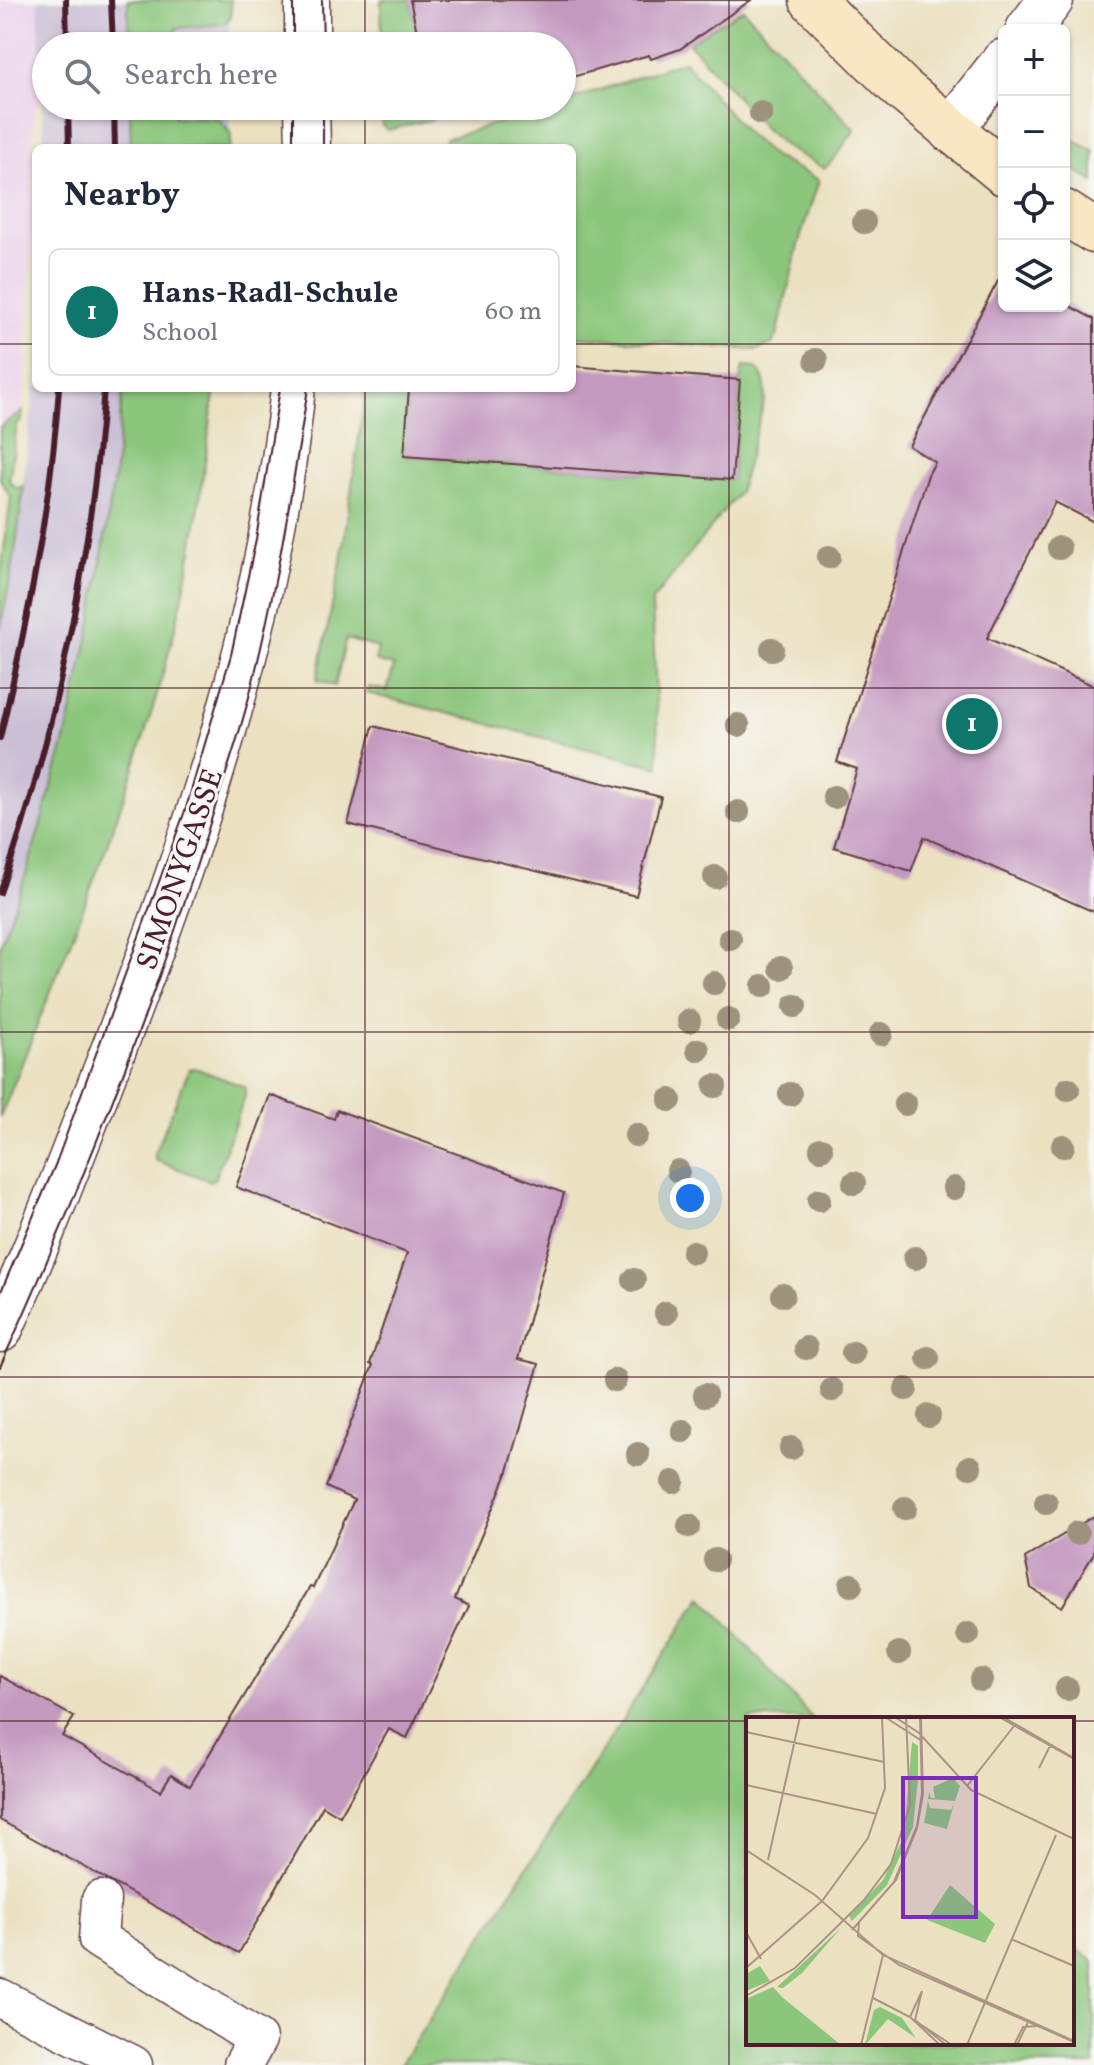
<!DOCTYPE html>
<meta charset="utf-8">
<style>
body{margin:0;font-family:Vollkorn,serif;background:#f6f6f7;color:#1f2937}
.controls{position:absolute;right:24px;top:24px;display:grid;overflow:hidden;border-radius:12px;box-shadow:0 2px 6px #0004}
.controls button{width:72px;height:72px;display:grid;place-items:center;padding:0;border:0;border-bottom:2px solid #e0e1e3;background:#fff;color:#1f2937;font:40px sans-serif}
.you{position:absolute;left:690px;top:1198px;width:28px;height:28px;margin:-20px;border:6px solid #fff;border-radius:50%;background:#1a73e8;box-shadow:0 0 0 12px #1a73e833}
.badge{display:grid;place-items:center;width:52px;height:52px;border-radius:50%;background:#0f766e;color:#fff;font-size:26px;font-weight:700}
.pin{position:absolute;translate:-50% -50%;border:4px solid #fff;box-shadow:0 2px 8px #0006}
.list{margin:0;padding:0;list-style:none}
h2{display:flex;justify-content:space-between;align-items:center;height:104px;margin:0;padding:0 32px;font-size:34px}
h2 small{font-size:26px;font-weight:400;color:#747a83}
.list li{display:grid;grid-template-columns:52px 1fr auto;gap:24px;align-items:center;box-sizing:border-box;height:128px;margin:0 16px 16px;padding:0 16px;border:2px solid #e0e1e3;border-radius:12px}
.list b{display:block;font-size:30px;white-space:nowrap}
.list p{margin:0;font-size:26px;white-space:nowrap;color:#747a83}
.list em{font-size:26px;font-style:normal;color:#747a83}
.icon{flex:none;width:44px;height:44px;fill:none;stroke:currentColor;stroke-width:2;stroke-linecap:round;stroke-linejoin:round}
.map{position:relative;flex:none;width:1094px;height:2065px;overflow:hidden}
.search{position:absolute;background:#fff;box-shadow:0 2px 6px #0004;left:32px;top:32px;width:544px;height:88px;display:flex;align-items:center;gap:20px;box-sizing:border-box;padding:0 28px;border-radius:44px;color:#747a83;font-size:30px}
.panel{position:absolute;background:#fff;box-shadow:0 2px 6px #0004;left:32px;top:144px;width:544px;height:248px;border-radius:12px}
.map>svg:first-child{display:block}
.built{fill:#ecd1eb}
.industrial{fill:#cbbfd5}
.green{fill:#8bc67b;stroke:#6a7253;stroke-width:2}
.building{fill:#c399c0}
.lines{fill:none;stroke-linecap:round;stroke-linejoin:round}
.service-casing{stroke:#623c42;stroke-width:41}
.minor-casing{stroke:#623c42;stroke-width:47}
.secondary-casing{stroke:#623c42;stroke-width:47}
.service{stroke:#fff;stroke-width:38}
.minor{stroke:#fff;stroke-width:44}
.secondary{stroke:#f9e7c3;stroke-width:44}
.tram{stroke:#4a1f2b;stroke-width:2}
.rail{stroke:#4a1f2b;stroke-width:6}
.tree{fill:#9d927c}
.grid{fill:none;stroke:#4a1f2b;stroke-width:2;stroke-opacity:0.55}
.labels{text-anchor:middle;stroke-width:6;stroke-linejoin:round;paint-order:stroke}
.street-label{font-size:30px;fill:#4a1f2b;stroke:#f6f6f2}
.inset-road{fill:none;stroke:#ab9385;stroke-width:2}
.view{fill:#7b2cbf;fill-opacity:0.15;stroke:#7b2cbf;stroke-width:4}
.inset-edge{fill:none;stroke:#4a1f2b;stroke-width:4}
</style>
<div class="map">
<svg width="1094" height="2065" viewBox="0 0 1094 2065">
<rect width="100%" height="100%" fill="#f6f6f2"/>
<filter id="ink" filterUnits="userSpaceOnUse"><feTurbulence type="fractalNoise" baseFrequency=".0125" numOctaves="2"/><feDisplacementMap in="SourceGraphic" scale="16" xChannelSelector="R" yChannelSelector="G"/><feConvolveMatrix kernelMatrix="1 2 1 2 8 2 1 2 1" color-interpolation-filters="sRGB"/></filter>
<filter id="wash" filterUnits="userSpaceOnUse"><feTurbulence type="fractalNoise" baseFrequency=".006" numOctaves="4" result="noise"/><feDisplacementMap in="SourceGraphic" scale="32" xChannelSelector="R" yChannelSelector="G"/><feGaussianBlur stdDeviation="1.8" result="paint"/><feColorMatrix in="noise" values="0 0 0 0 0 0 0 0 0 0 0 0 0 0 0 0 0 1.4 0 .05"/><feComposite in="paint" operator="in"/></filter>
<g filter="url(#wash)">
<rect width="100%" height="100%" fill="#ebe1c1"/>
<!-- built -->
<polygon class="built" points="0,0 38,0 43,97 33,115 33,235 23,411 0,427"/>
<!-- industrial -->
<g class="industrial">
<polygon points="38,0 128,0 129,46 46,46 46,106 130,106 131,148 44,148"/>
<polygon points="231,16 227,46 175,46 176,27 224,24"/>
<polygon points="174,106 227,106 231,134 217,118 174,117"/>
<polygon points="36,372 36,388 123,388 115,472 92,621 65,741 27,871 0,945 0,630 14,559"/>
</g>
<!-- green -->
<g class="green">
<polygon points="128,0 231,0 231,16 224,24 176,28 175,46 129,46"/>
<polygon points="381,0 421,0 411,3 420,46 382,46"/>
<path d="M 743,9 L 855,130 C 846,140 833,164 824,168 L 787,148 L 764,128 L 689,43 Z"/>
<polygon points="684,61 748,135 774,157 819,180 798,245 777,336 772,344 757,350 572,336 572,148 445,148 445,139 554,106 562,106 562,103"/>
<polygon points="130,106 174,106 175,117 218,118 231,134 230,148 131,148"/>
<polygon points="382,106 433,106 434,119 388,130 382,126"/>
<polygon points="1064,135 1094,151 1094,182 1064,164"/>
<path d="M 743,367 L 756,368 C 765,378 766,386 765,399 L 739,492 L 652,601 L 659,767 L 367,693 L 369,687 L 387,691 L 394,666 L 375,661 L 378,648 L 346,639 L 335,686 L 317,680 L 341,561 L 366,388 L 409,388 L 405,456 L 732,480 L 740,380 Z"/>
<path d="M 123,388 L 215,388 C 204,466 196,545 177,621 C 134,792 65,955 0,1118 L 0,945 L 27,871 L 65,741 L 92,621 L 115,472 Z"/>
<polygon points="23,411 22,420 17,425 9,481 16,488 24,486 14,559 0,630 0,580 11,497 0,479 0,427"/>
<polygon points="195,1068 245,1087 245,1096 215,1178 210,1181 155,1160 155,1152 189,1070"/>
<polygon points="702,1596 813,1719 748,1719 748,2043 1072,2043 1072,1945 1094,1962 1094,2065 400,2065"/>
</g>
<g id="blocks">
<!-- building -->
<g class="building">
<polygon points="410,0 751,0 680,49 651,59 649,55 562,80 562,46 420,46"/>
<polygon points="1004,270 1004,306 1064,306 1064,303 1094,319 1094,522 1055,502 987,638 1094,686 1094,912 924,837 911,871 834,847 857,769 837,762 928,475 935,462 909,446"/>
<polygon points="572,366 740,380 732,480 404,456 409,388 572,388"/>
<polygon points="373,726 661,797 636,896 348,824"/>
<polygon points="270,1095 334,1119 337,1110 564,1193 518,1359 539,1364 508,1471 455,1599 469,1606 407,1738 389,1729 340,1816 323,1806 239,1953 0,1820 0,1676 74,1717 62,1736 161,1791 171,1774 190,1786 310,1587 313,1588 354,1500 326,1487 373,1365 370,1364 407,1253 236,1187"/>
<polygon points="1094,1516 1094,1553 1062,1607 1031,1588 1025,1558"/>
</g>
</g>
</g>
<g filter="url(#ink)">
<use href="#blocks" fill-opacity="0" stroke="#623c42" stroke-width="2"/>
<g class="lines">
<defs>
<g id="service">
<polyline points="101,1900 98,1939 257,2039 243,2065"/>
<polyline points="0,1998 133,2065"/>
</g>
<g id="minor">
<polyline points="307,0 307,46"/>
<polyline points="1028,30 1051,0"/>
<polyline points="307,106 308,148"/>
<polyline points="950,130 1004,61"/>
<path d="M 0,1330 C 40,1242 74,1151 109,1061 C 194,844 269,621 293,388"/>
</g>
<g id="secondary">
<polyline points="812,0 902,89 1004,173"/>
<polyline points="1064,212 1094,231"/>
</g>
</defs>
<!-- service casing -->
<use href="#service" class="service-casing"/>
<!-- minor casing -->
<use href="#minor" class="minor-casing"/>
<!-- secondary casing -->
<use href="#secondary" class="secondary-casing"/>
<!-- service -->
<use href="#service" class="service"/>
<!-- minor -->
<use href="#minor" class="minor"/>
<!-- secondary -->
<use href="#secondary" class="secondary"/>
<!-- tram -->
<g class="tram">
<polyline points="293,0 293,46"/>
<polyline points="322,0 323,46"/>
<polyline points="293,106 293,148"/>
<polyline points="323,148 323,106"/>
<polyline points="0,1294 56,1163 186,808 231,655 256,539 280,388"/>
<path d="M 0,1367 C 79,1194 149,1017 206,836 C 220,790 237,744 249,697 C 275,596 292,492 308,388"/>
</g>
<!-- rail -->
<g class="rail">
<polyline points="66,0 67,46"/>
<polyline points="111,0 113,46"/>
<polyline points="68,106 69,148"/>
<polyline points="114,106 115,148"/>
<path d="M 0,738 C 27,623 51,506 59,388"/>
<path d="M 0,893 C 55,739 92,551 104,388"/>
</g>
</g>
<!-- trees -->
<g class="tree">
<circle cx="761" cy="113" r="12"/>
<circle cx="864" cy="222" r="12"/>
<circle cx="816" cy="360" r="12"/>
<circle cx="1059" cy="548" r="12"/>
<circle cx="829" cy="557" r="12"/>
<circle cx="772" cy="649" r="12"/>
<circle cx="738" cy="725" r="12"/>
<circle cx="834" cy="797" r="12"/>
<circle cx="738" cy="812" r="12"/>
<circle cx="715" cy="877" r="12"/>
<circle cx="730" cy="939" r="12"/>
<circle cx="781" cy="968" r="12"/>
<circle cx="714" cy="983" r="12"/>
<circle cx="763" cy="986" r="12"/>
<circle cx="795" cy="1006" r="12"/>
<circle cx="728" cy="1019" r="12"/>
<circle cx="689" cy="1021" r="12"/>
<circle cx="881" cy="1034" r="12"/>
<circle cx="698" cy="1050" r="12"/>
<circle cx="715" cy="1086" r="12"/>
<circle cx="1068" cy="1089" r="12"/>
<circle cx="790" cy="1094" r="12"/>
<circle cx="670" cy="1100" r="12"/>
<circle cx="905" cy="1104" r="12"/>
<circle cx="636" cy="1135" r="12"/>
<circle cx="1063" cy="1146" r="12"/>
<circle cx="821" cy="1149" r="12"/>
<circle cx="678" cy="1171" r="12"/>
<circle cx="854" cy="1183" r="12"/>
<circle cx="954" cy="1188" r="12"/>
<circle cx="819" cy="1200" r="12"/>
<circle cx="693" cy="1252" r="12"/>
<circle cx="915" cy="1258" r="12"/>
<circle cx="634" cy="1280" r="12"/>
<circle cx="783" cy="1295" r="12"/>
<circle cx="666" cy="1313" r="12"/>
<circle cx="806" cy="1348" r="12"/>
<circle cx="853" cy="1353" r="12"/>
<circle cx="928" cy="1358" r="12"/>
<circle cx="615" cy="1380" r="12"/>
<circle cx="906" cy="1389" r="12"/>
<circle cx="832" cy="1390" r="12"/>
<circle cx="705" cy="1395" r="12"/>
<circle cx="929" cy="1416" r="12"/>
<circle cx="683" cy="1431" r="12"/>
<circle cx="791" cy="1448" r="12"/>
<circle cx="638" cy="1454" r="12"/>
<circle cx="970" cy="1467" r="12"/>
<circle cx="673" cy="1482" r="12"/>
<circle cx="1046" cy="1503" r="12"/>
<circle cx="905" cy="1508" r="12"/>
<circle cx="689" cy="1526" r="12"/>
<circle cx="1077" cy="1533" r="12"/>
<circle cx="715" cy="1560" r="12"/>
<circle cx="851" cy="1585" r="12"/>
<circle cx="968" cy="1634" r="12"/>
<circle cx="899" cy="1653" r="12"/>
<circle cx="981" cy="1680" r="12"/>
<circle cx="1067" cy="1689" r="12"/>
</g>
</g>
<!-- grid -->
<path class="grid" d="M 365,0 L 365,46M 729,0 L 729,2065M 365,106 L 365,148M 0,344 L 36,344M 572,344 L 1094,344M 365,388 L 365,2065M 0,688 L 1094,688M 0,1032 L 1094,1032M 0,1377 L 1094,1377M 0,1721 L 748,1721M 1072,1721 L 1094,1721"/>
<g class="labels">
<!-- street labels -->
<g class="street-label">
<text transform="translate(179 869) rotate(-71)" y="10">SIMONYGASSE</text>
</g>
</g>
<!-- overview -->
<g transform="translate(746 1717)">
<rect width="328" height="328" fill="#ebe1c1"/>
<path d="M 166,25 L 172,29 L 172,62 L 167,110 L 141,168 L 106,204 L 103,199 L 137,163 L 158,119 ZM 207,61 L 214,69 L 209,84 L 182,82 L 183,75 L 185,81 L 189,81 L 187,70 ZM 182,84 L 184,91 L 205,93 L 208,86 L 201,112 L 178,106 ZM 204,168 L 249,207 L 239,226 L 181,203 ZM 95,211 L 56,256 L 37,271 L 31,270 ZM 14,249 L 24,264 L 0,274 L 0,257 ZM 27,270 L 36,280 L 95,328 L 0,328 L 0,282 ZM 134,290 L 156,301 L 170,321 L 142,302 L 119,328 L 128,293 Z" fill="#8bc67b"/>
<path class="inset-road" d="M 139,0 L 176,24M 149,0 L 173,16 L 225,73 L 328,122M 174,0 L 176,76 L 171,109 L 148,165 L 113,205 L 112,219 L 153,248 L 328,325M 253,0 L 328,42M 257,0 L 328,41M 0,15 L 138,45M 293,51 L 305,27M 0,68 L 131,97M 221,69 L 268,9M 0,133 L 69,178 L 137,238 L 328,324M 22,143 L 54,0M 106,213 L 150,163 L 171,111 L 177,77 L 175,0M 0,215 L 15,242M 265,222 L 328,249M 0,251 L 76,184 L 122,121 L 139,71 L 136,0M 176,274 L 169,303 L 200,328M 0,279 L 49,251 L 118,183 L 145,147 L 164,88 L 160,0M 127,281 L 164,300 L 194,328M 164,300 L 176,274M 174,307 L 206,328M 115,328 L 137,238M 221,328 L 310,118M 268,328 L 277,310 L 291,309M 271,328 L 282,305"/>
<path class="view" d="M 157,61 L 230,61 L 230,200 L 157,200 Z"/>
<rect width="328" height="328" class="inset-edge"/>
</g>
</svg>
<div class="controls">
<button>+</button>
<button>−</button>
<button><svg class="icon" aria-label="locate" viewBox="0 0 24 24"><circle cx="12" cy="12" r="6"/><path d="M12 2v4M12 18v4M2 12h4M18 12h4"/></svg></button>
<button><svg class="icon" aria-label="layers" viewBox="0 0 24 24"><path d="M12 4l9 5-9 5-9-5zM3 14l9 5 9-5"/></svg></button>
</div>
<div class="you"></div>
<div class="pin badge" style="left:972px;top:724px">1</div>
<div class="search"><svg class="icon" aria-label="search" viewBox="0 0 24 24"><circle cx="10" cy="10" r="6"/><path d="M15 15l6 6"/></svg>Search here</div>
<section class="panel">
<h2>Nearby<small></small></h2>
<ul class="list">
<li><span class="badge">1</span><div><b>Hans-Radl-Schule</b><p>School</p></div><em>60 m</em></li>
</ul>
</section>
</div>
